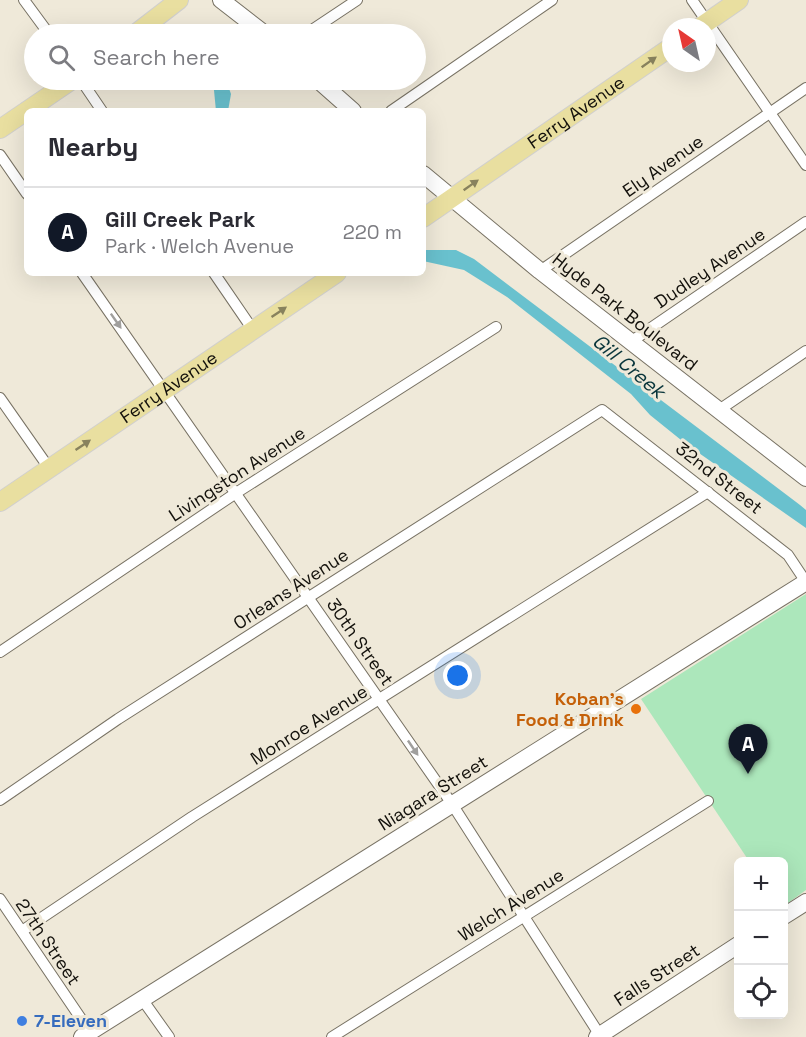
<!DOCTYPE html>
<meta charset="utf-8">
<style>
body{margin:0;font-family:"Space Grotesk",sans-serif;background:#f2f2f3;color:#2b2b33}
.controls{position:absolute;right:18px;bottom:18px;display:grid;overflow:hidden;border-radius:9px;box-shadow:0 6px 24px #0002}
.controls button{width:54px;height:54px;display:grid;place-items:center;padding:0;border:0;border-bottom:2px solid #e1e1e2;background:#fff;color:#2b2b33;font:30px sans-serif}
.compass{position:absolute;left:662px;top:18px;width:54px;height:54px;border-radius:50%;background:#fff;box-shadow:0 6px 24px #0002;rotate:326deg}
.you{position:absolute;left:458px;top:676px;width:21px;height:21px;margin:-15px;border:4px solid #fff;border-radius:50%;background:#1a73e8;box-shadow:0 0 0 9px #1a73e833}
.badge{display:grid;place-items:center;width:39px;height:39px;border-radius:50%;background:#111827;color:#fff;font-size:20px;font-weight:700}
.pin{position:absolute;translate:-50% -50px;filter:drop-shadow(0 2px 3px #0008)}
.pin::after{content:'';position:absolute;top:32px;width:21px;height:18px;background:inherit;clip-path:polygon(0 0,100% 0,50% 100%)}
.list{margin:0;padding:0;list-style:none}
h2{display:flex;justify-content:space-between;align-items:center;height:78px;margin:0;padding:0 24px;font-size:26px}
h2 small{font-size:20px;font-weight:400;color:#7c7c81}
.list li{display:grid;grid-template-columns:39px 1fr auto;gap:18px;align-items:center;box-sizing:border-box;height:90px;padding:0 24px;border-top:2px solid #e1e1e2}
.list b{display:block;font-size:22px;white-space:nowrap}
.list p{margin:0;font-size:20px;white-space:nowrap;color:#7c7c81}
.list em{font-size:20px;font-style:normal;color:#7c7c81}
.icon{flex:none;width:33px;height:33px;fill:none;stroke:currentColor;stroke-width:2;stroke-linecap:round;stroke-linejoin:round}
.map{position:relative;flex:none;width:806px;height:1037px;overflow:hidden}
.search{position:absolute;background:#fff;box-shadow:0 6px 24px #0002;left:24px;top:24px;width:402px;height:66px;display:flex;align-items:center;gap:15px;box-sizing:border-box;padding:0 21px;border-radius:33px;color:#7c7c81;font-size:22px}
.panel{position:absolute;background:#fff;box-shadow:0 6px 24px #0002;left:24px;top:108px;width:402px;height:168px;border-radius:9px}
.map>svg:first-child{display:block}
.green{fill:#ace7bb}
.water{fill:#69c1ce}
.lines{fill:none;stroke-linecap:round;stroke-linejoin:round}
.street-casing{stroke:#787264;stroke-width:12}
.secondary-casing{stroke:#787264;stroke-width:18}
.primary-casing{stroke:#d0cfce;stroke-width:20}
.street{stroke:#fff;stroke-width:10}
.secondary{stroke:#fff;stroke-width:16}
.primary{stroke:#e9dfa0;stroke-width:18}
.oneway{fill:#88825d}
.oneway2{fill:#a09f9d}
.food-dot{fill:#e8710a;stroke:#efe9d9;stroke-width:2}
.shop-dot{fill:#3f7fe0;stroke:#efe9d9;stroke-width:2}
.labels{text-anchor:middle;stroke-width:6;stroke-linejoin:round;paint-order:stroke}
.street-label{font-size:18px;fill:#12100b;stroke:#efe9d9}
.food-label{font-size:18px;font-weight:bold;fill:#c56008;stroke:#efe9d9;text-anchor:end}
.shop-label{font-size:18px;font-weight:bold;fill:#366cbe;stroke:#efe9d9;text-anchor:start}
.water-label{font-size:20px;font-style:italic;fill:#09353b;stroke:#efe9d9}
</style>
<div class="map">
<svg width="806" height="1037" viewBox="0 0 806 1037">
<rect width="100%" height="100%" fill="#efe9d9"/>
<!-- green -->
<polygon class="green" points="806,594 806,890 784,906 784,862 749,861 641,699"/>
<!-- water -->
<g class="water">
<polygon points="213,80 226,80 231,94 228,111 216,111"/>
<polygon points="423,250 456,250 474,259 800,505 806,510 806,528 686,444 650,415 631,394 507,297 464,270 423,261"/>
</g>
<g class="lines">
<defs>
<g id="street">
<polyline points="24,0 49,34"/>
<polyline points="692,0 806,165"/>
<polyline points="306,34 357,0"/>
<polyline points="81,80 102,111"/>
<polyline points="391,111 552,0"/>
<polyline points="0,155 27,194"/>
<polyline points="540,271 806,88"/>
<polyline points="82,273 452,804 601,1037"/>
<polyline points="214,273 253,330"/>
<polyline points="632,341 806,222"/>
<polyline points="0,398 49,468"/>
<polyline points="719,410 806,351"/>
<polyline points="0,652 236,493 496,327"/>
<polyline points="0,800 118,719 602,410 788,555 806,582"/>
<polyline points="0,899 90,1032"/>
<polyline points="22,931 192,817 708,492"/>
<polyline points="142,999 169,1037"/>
<polyline points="332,1037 708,801"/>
</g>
<g id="secondary">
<polyline points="221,0 265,34"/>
<polyline points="318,80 353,111"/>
<polyline points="423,174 540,271 806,478"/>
<polyline points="784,916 806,902"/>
<polyline points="82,1037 806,582"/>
<polyline points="597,1037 738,945"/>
</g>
<g id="primary">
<polyline points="700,27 739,0"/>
<polyline points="135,34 179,0"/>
<polyline points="0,129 72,80"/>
<path id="s1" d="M 423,218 L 671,47"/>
<path id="s2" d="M 0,502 L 337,273"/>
</g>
</defs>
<!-- street casing -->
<use href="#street" class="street-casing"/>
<!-- secondary casing -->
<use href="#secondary" class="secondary-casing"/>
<!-- primary casing -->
<use href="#primary" class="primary-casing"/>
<!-- street -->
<use href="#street" class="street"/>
<!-- secondary -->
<use href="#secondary" class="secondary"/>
<!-- primary -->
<use href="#primary" class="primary"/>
</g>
<!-- one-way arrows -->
<defs><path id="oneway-solid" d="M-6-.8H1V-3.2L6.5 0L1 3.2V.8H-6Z" transform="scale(1.5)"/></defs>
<g class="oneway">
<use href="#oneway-solid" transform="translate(649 62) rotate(-35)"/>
<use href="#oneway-solid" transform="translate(471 185) rotate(-35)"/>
<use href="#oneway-solid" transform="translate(279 312) rotate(-34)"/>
<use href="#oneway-solid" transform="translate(83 445) rotate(-34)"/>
</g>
<g class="oneway2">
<use href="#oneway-solid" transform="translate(116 321) rotate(55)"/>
<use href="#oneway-solid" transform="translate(413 748) rotate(56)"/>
</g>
<!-- markers -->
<circle class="food-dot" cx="636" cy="709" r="6"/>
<circle class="shop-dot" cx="22" cy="1021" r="6"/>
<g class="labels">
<!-- street labels -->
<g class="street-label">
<text dy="6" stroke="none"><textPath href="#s1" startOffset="186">Ferry Avenue</textPath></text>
<text transform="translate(663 166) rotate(-35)" y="6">Ely Avenue</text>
<text transform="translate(710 268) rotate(-34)" y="6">Dudley Avenue</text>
<text transform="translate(625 312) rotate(38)" y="6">Hyde Park Boulevard</text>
<text dy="6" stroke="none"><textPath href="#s2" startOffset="204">Ferry Avenue</textPath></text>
<text transform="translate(237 474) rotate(-33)" y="6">Livingston Avenue</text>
<text transform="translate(719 478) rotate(38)" y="6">32nd Street</text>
<text transform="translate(291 589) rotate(-33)" y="6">Orleans Avenue</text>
<text transform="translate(360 642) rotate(55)" y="6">30th Street</text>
<text transform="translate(309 725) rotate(-32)" y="6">Monroe Avenue</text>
<text transform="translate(433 793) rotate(-32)" y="6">Niagara Street</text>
<text transform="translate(511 905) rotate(-32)" y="6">Welch Avenue</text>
<text transform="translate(48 942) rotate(56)" y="6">27th Street</text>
<text transform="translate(657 975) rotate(-33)" y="6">Falls Street</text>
</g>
<!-- food labels -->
<g class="food-label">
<text x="624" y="705">Koban's<tspan x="624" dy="21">Food &amp; Drink</tspan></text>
</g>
<!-- shop labels -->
<g class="shop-label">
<text x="34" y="1027">7-Eleven</text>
</g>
<!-- water labels -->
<g class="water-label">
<text transform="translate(629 366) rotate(40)" y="7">Gill Creek</text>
</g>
</g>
</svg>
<div class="controls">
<button>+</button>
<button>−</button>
<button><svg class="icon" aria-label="locate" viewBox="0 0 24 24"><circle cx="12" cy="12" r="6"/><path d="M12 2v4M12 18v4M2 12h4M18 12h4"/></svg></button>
</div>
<svg class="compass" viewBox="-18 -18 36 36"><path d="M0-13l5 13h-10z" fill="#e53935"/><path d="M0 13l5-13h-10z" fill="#7c7c81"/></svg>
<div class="you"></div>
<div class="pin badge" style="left:748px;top:774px">A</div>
<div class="search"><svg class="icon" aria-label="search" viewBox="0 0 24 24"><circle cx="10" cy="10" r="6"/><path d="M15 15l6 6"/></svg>Search here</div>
<section class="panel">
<h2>Nearby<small></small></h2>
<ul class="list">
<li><span class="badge">A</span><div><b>Gill Creek Park</b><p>Park · Welch Avenue</p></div><em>220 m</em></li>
</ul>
</section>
</div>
